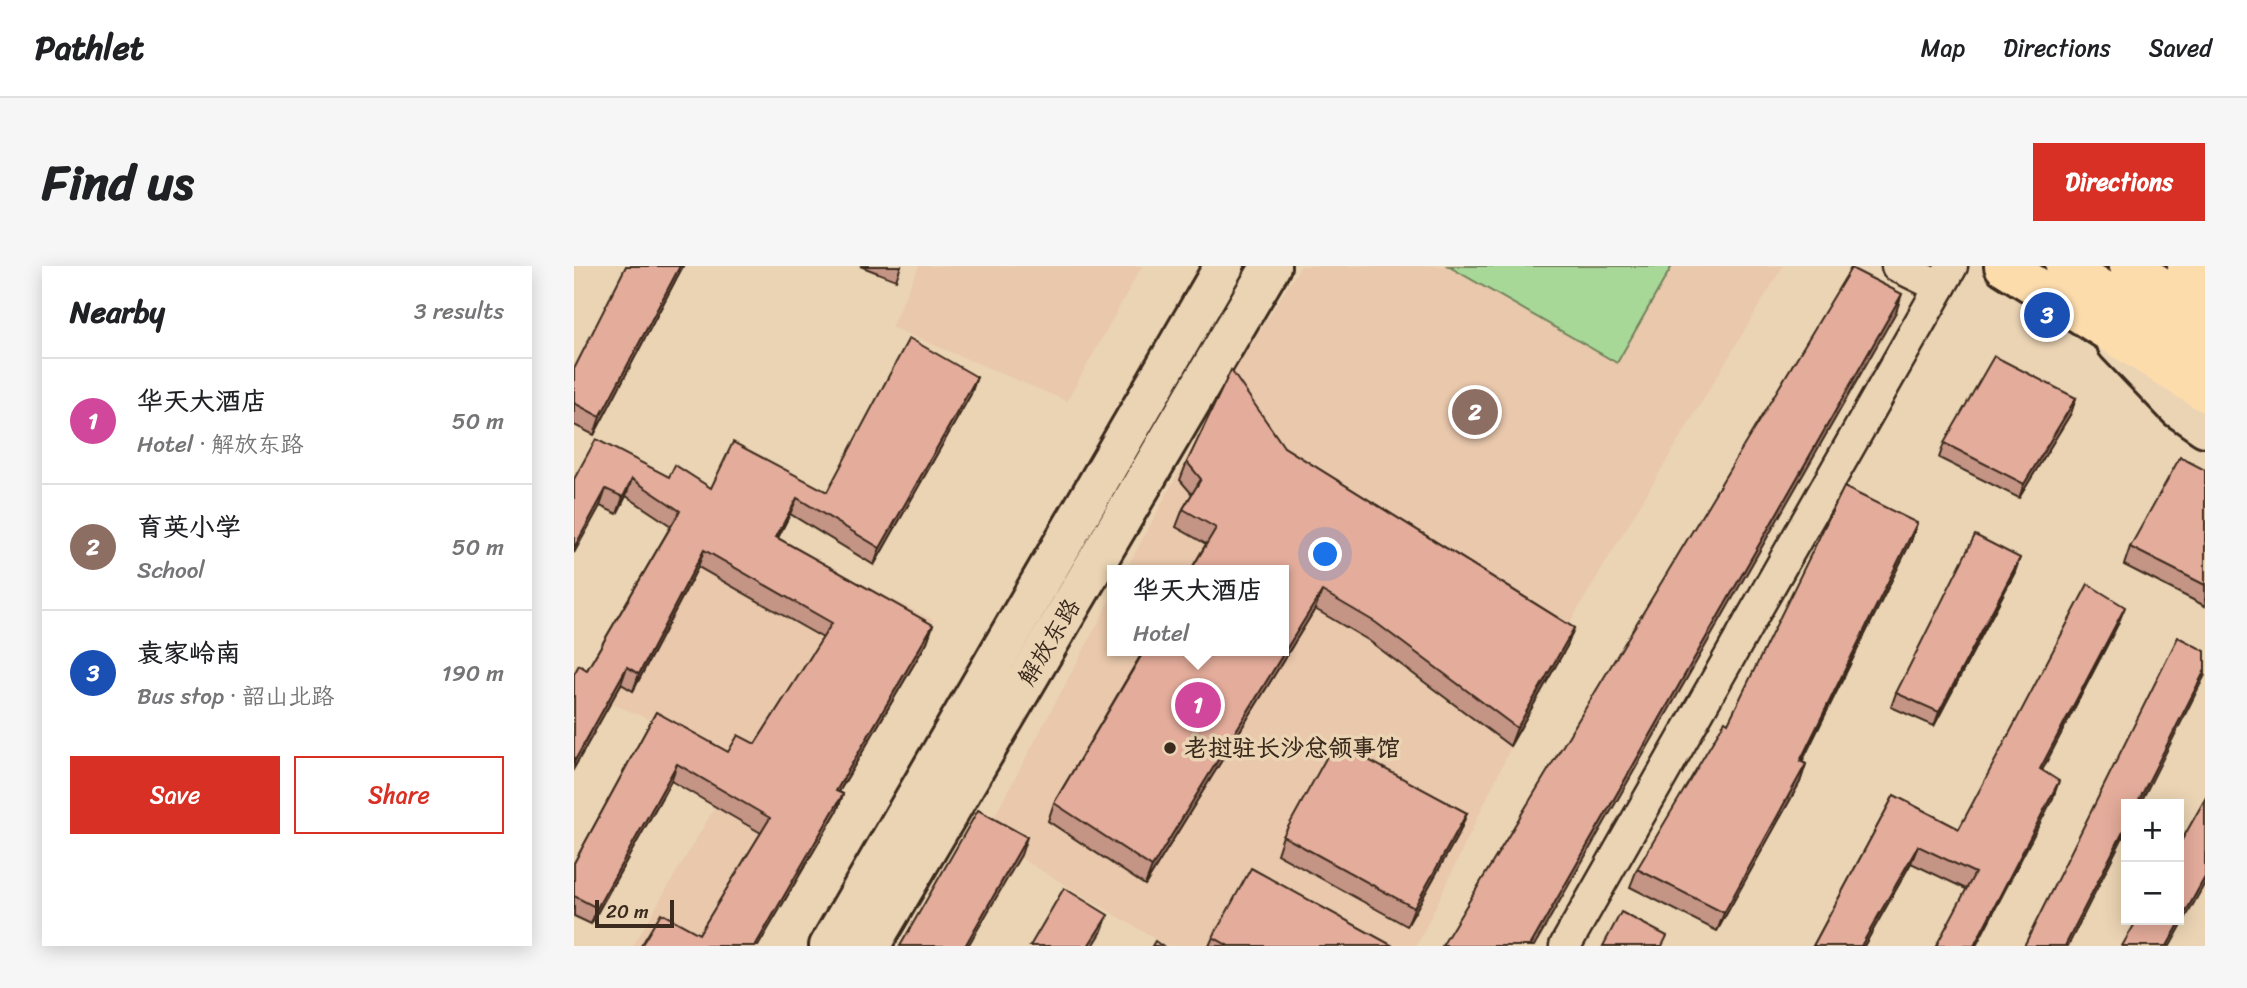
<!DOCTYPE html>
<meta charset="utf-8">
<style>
body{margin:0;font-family:Sriracha,"LXGW WenKai TC",sans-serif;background:#f6f6f6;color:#202124}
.controls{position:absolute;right:21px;bottom:21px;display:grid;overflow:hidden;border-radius:0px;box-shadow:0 4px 18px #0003}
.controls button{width:63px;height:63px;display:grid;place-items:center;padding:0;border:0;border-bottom:2px solid #e0e0e0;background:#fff;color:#202124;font:35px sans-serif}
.scale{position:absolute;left:21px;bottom:18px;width:79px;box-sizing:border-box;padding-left:7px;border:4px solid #3b2a1e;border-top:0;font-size:19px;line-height:24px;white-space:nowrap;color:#3b2a1e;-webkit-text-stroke:5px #ebd4b4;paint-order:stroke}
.you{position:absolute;left:752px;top:289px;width:24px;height:24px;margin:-18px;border:5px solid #fff;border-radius:50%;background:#1a73e8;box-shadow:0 0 0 10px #1a73e833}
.badge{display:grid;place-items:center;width:46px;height:46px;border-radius:50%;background:#d93025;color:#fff;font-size:23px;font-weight:700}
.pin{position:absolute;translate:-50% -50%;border:4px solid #fff;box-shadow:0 2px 7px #0006}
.popup{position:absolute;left:533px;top:299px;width:182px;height:91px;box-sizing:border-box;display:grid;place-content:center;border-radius:0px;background:#fff;filter:drop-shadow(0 2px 5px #0005);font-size:23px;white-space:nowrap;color:#757577}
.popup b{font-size:26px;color:#202124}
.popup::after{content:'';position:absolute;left:50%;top:100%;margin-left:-14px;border:14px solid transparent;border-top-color:#fff}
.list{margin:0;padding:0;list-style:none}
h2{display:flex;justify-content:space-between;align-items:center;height:91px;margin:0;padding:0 28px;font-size:30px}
h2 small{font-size:23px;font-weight:400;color:#757577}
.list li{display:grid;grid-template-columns:46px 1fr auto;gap:21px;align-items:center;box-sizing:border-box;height:126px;padding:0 28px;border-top:2px solid #e0e0e0}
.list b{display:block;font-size:26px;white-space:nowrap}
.list p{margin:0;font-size:23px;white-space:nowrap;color:#757577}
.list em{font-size:23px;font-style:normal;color:#757577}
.actions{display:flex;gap:14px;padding:21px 28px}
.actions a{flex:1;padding:16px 0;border:2px solid #d93025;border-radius:0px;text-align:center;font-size:24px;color:#d93025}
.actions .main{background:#d93025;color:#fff}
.map{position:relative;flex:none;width:1631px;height:680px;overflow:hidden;border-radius:0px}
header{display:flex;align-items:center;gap:42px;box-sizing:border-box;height:98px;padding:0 35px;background:#fff;border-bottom:2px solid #e0e0e0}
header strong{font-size:33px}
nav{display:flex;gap:38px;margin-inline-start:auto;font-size:24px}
.intro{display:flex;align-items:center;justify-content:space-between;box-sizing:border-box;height:168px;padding:0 42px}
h1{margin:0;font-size:49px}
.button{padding:18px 32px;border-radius:0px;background:#d93025;color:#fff;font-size:24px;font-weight:700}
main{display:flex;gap:42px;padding:0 42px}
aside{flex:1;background:#fff;border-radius:0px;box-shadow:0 4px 18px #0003}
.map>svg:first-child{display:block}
.built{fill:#e9c8ac}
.green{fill:#a8d898;stroke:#72815b;stroke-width:2}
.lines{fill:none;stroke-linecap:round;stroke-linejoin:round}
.street-casing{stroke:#3b2a1e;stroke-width:35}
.secondary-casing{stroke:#3b2a1e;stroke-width:44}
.primary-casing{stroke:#3b2a1e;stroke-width:44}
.street{stroke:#ebd4b4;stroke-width:30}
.secondary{stroke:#ebd4b4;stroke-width:38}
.primary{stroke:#fddcac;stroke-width:38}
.wall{fill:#c49485;stroke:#3b2a1e;stroke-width:2}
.shaded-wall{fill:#a0786c;stroke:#3b2a1e;stroke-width:2}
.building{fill:#e4ac9b;stroke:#3b2a1e;stroke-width:2}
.poi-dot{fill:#3b2a1e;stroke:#ebd4b4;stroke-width:2.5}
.labels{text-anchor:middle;stroke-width:7;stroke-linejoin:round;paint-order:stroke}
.street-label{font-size:24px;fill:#3b2a1e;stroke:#ebd4b4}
.poi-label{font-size:24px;font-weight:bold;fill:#3b2a1e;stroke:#ebd4b4;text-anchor:start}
</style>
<header>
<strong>Pathlet</strong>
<nav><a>Map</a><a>Directions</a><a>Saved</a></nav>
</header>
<div class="intro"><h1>Find us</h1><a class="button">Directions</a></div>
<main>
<aside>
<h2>Nearby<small>3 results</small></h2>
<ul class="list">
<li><span class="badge" style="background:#d1479c">1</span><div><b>华天大酒店</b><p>Hotel · 解放东路</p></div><em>50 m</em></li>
<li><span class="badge" style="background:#8d6e63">2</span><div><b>育英小学</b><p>School</p></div><em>50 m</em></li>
<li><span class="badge" style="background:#1a4fb4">3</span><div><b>袁家岭南</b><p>Bus stop · 韶山北路</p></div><em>190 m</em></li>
</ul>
<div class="actions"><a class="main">Save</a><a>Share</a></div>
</aside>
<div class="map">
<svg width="1631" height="680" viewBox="0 0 1631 680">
<rect width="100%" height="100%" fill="#ebd4b4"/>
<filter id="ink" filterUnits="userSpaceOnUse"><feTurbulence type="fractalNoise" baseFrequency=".0143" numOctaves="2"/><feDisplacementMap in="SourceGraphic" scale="14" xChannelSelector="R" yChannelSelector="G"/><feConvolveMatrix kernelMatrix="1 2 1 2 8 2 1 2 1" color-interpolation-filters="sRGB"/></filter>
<g filter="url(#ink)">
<!-- built -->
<g class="built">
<polygon points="345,0 568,0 493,135 317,61"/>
<polygon points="727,0 1209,0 995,358 843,680 593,680 410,570 538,331 538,385 710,385 710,304 552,304 657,109"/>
<polygon points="155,249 359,354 182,680 59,680 170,492 31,435"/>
</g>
<!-- green -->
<polygon class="green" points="874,0 1098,0 1043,97"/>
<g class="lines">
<defs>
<g id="street">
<polyline points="1323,0 1366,21"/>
<polyline points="991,680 1378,0"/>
</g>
<g id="secondary">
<polyline points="1543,78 1605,143 1631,161"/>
<polyline points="255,680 650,0"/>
<polyline points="296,680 697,0"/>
</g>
<g id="primary">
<polyline points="1430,0 1631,126"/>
<polyline points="1491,0 1631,88"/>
<polyline points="1555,0 1631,49"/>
<polyline points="1613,0 1631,11"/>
</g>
</defs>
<!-- street casing -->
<use href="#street" class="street-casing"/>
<!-- secondary casing -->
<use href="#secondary" class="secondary-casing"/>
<!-- primary casing -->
<use href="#primary" class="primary-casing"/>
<!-- street -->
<use href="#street" class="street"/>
<!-- secondary -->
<use href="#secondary" class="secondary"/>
<!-- primary -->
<use href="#primary" class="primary"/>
</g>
<!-- wall -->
<g class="wall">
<polygon points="109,0 20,169 0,159 0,103"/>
<polygon points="286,0 327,0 322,14"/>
<polygon points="397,128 300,299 216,248 204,272 359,359 353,376 265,526 269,528 263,545 184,680 67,680 125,668 187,567 97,515 17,658 0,650 0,597 82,446 154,486 181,478 249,372 124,301 59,425 47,418 0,502 0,408 13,404 97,260 52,230 43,248 26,240 0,213 95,211 137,222 253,226"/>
<polygon points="1502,132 1497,147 1445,232 1365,192 1370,177"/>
<polygon points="710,181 1000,362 993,380 936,480 794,374 741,343 571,619 474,555 480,537 632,278 602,261 609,243 618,228 606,214 613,196"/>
<polygon points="1631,204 1631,340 1550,299 1556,281"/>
<polygon points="1343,257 1337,275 1228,496 1232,498 1226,516 1143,665 1056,621 1063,603"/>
<polygon points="1441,306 1360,460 1317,441 1322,427"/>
<polygon points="1544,358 1468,504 1479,532 1392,623 1337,597 1290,680 1239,680 1320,529 1385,563"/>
<polygon points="893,547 886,565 833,660 703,588 709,570"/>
<polygon points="639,671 819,680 635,680"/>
</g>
<!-- shaded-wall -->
<g class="shaded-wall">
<polygon points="106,0 109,0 20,169 26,151"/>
<polygon points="1328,28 1322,46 960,680 956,680"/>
<polygon points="403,111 397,128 300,299 306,282"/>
<polygon points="1502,132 1497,147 1445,232 1450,218"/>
<polygon points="58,213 52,230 43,248 49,231"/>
<polygon points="32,223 26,240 0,287 0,282"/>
<polygon points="223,232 216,248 196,287 202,271"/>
<polygon points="1343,257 1337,275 1219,513 1226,495"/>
<polygon points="130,284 124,301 59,425 65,408"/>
<polygon points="1446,292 1441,306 1360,460 1365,446"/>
<polygon points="748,325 741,343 571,619 578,601"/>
<polygon points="1551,341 1544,358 1460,520 1466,503"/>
<polygon points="359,359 353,376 256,541 262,525"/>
<polygon points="1000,362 993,380 936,480 943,462"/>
<polygon points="53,401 47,418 0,502 0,496"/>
<polygon points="1631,404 1631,409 1566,538 1563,538"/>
<polygon points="103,498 97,515 17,658 23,642"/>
<polygon points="1232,498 1226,516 1143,665 1150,647"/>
<polygon points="1485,515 1479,532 1402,680 1400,680"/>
<polygon points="269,528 263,545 184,680 181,680"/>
<polygon points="893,547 886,565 833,660 840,642"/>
<polygon points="1552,560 1552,565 1494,680 1491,680"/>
<polygon points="453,571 447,589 394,680 391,680"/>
<polygon points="1344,580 1337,597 1290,680 1287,680"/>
<polygon points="1631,611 1631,617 1596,680 1593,680"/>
<polygon points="534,649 527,667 519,680 514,680"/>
</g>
<!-- building -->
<g class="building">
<polygon points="52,0 106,0 26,151 0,137 0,103"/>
<polygon points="1277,2 1328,28 956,680 868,680"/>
<polygon points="335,72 403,111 306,282 223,232 202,271 359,359 262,525 269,528 181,680 67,680 87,647 125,668 196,552 103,498 23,642 0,630 0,597 82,446 154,486 164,469 181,478 258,357 130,284 65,408 53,401 0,496 0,408 5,399 13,404 106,245 58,213 49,231 32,223 0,282 0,213 22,173 95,211 101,199 137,222 159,176 253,226"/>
<polygon points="1420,90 1502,132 1450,218 1370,177"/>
<polygon points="657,104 710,181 1000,362 943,462 801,356 748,325 578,601 480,537 570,385 710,385 710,304 617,304 642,262 609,243 627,213 613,196"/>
<polygon points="1606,191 1631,204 1631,319 1556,281"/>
<polygon points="1270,221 1343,257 1226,495 1232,498 1150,647 1063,603 1151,455 1154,457"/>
<polygon points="1401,269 1446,292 1365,446 1322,427"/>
<polygon points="1514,318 1551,341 1466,503 1485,515 1400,680 1362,680 1401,607 1344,580 1287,680 1239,680 1320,529 1385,563"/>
<polygon points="1604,371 1631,385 1631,404 1563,538 1552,538 1552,560 1491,680 1450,680"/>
<polygon points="761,476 893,547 840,642 709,570"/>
<polygon points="1631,533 1631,611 1593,680 1548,680 1563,654 1605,654 1605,579"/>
<polygon points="404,544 453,571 391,680 326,680"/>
<polygon points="677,602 819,680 655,680 639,671"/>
<polygon points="490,622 534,649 514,680 456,680"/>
<polygon points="1047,646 1093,670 1088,680 1029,680"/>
<polygon points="581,675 588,680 578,680"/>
</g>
</g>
<!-- markers -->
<circle class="poi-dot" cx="596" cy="482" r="7"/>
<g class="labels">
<!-- street labels -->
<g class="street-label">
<text transform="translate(475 376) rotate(-59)" y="8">解放东路</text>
</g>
<!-- poi labels -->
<g class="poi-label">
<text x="610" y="490">老挝驻长沙总领事馆</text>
</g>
</g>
</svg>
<div class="controls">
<button>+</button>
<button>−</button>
</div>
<div class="scale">20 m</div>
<div class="you"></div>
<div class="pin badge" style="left:624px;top:439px;background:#d1479c">1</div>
<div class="popup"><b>华天大酒店</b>Hotel</div>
<div class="pin badge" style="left:901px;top:146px;background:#8d6e63">2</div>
<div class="pin badge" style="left:1473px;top:49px;background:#1a4fb4">3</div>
</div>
</main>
